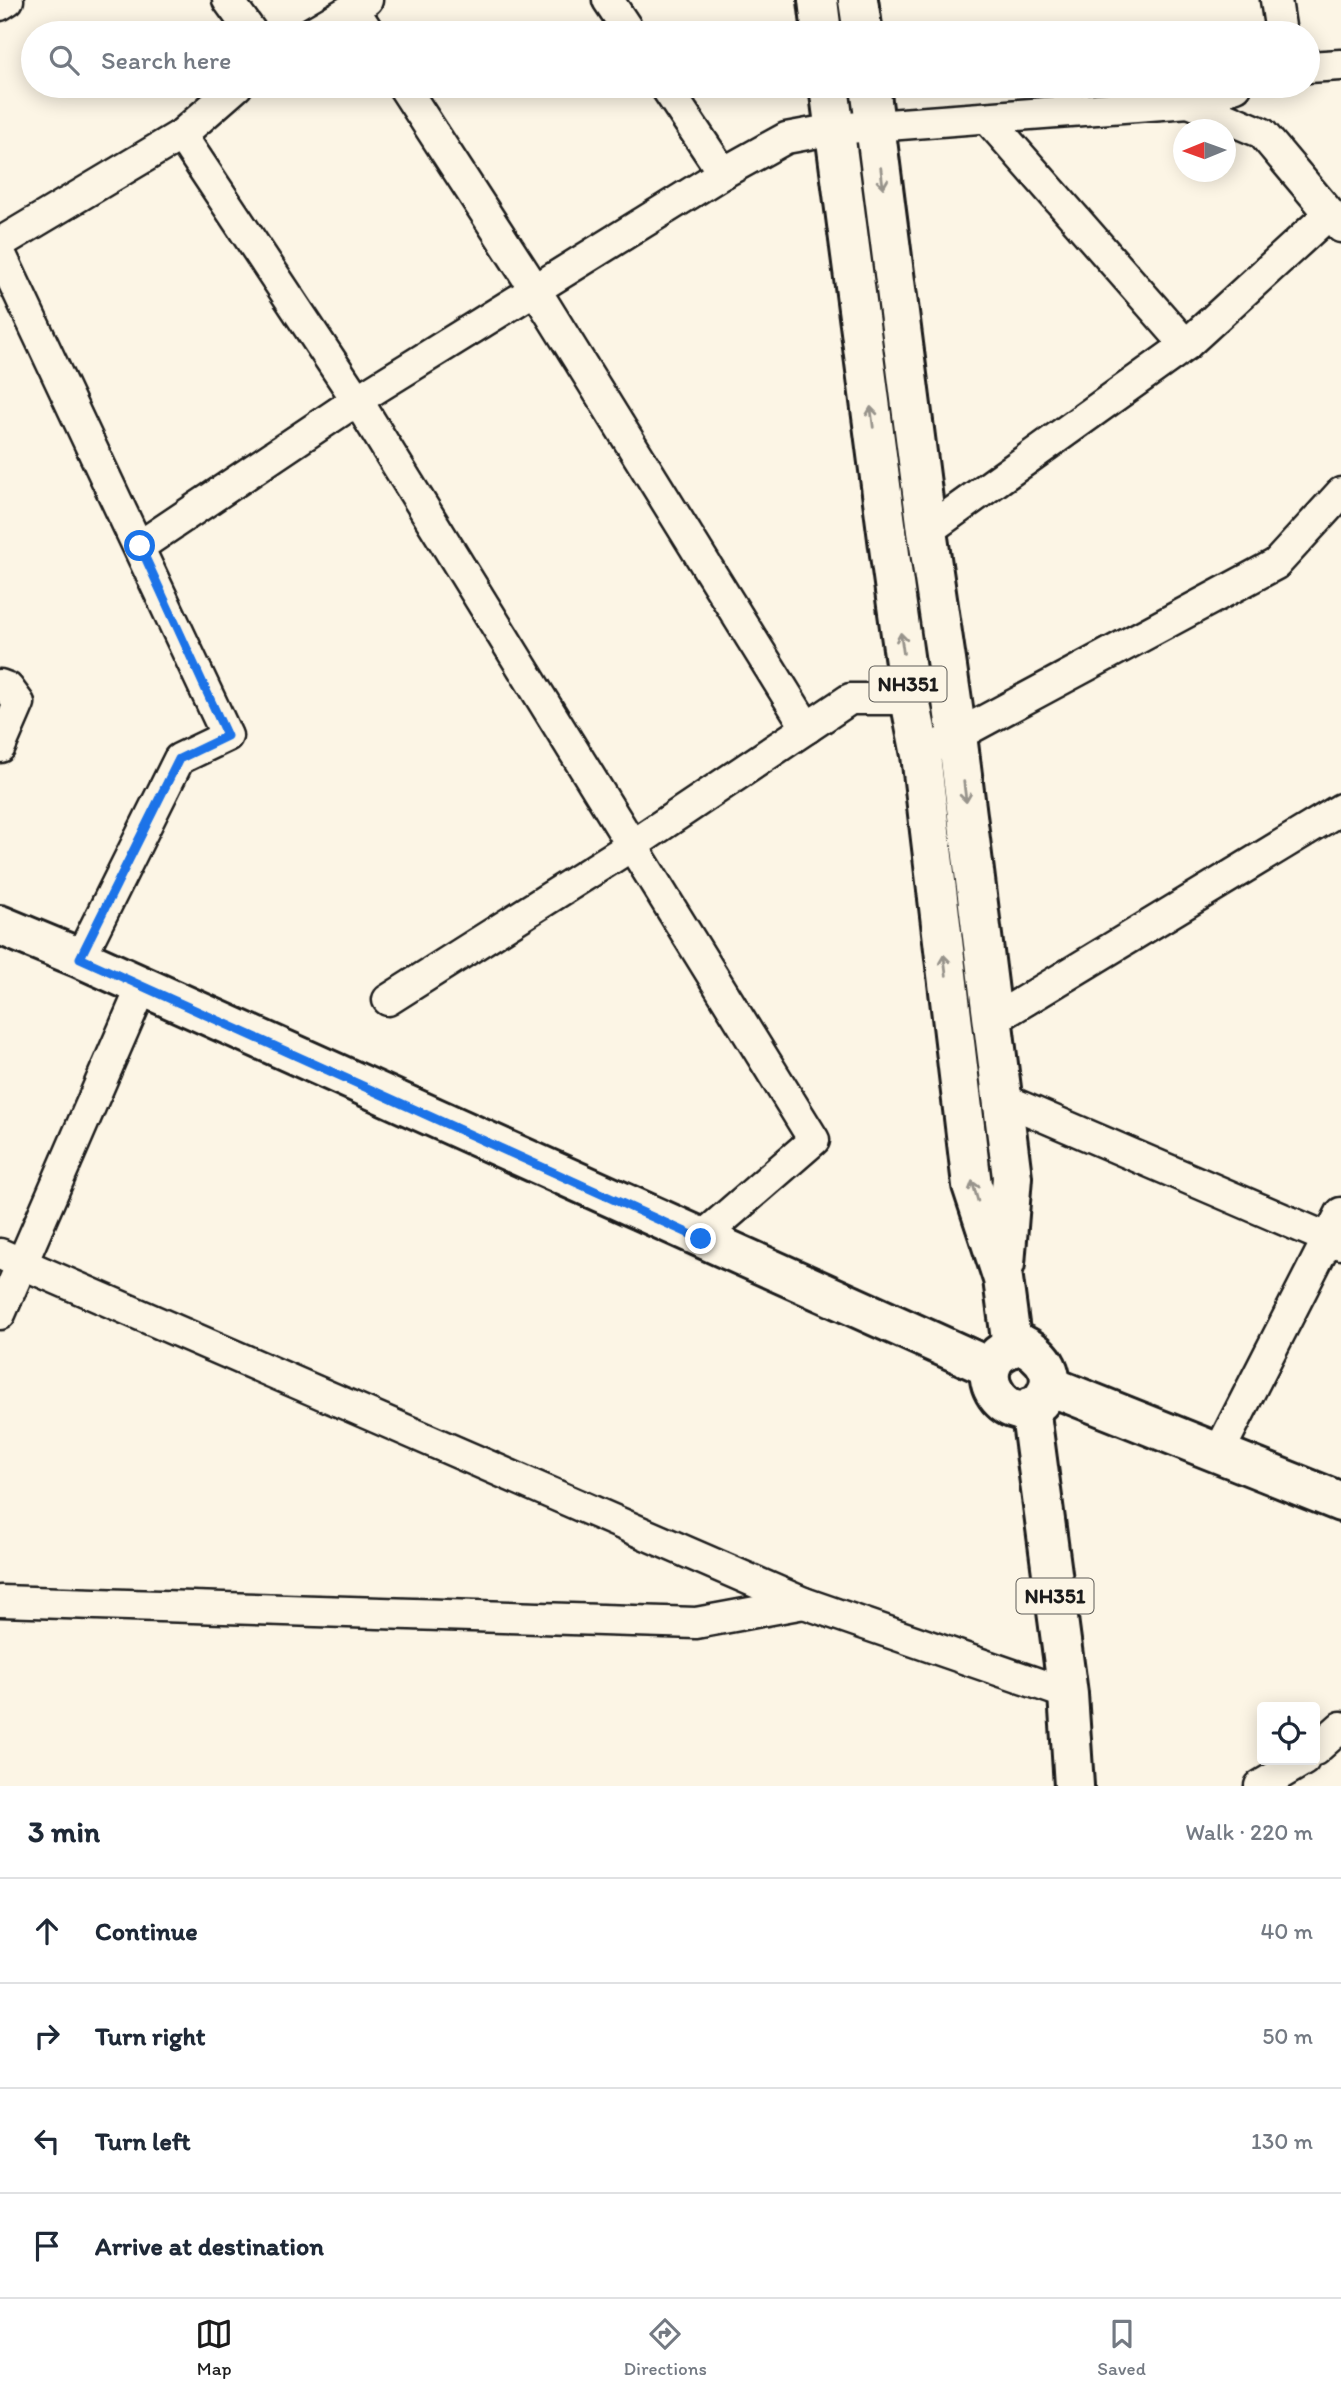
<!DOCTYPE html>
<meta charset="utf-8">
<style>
body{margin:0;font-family:Itim,sans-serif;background:#f6f6f7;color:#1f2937}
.controls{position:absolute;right:21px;bottom:21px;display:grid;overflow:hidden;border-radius:7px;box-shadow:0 4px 18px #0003}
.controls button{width:63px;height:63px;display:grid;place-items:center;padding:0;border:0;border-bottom:2px solid #e0e1e3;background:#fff;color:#1f2937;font:35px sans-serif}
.compass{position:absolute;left:1173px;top:119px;width:63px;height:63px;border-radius:50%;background:#fff;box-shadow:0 4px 18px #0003;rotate:269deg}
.stop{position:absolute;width:21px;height:21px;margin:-16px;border:5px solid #1a73e8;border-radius:50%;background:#fff}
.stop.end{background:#1a73e8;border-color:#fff;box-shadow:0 2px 7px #0008}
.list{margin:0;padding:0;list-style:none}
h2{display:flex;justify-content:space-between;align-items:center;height:91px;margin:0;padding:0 28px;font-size:30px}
h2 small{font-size:23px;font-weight:400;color:#747a83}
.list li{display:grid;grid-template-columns:46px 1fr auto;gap:21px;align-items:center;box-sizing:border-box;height:105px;padding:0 28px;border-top:2px solid #e0e1e3}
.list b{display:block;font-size:26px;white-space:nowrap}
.list em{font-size:23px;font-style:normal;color:#747a83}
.icon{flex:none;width:38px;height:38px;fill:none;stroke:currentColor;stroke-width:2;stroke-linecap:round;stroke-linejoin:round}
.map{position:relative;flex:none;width:1341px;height:1786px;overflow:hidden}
.search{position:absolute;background:#fff;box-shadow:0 4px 18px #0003;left:21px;right:21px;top:21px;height:77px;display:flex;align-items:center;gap:18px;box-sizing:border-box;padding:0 24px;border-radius:38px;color:#747a83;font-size:26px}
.sheet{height:511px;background:#fff}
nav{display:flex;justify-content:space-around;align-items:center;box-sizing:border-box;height:98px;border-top:2px solid #e0e1e3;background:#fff;font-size:19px;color:#747a83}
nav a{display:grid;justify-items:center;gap:4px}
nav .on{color:#1c1c1c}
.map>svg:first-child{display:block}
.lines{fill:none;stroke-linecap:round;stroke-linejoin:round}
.minor-casing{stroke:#1c1c1c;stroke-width:35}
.primary-casing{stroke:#1c1c1c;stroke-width:44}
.trunk-casing{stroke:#1c1c1c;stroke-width:44}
.minor{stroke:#fcf5e5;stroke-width:30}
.primary{stroke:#fcf5e5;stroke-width:38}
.trunk{stroke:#fcf5e5;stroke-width:38}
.oneway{stroke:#97938b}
.route{stroke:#1a73e8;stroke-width:9}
.labels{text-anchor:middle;stroke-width:6;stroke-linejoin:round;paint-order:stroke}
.shield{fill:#fcf5e5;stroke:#5f5d58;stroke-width:2}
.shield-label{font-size:21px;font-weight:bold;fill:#1c1c1c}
</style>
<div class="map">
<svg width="1341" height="1786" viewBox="0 0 1341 1786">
<rect width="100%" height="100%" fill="#fcf5e5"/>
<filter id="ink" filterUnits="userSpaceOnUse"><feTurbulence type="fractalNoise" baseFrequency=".0143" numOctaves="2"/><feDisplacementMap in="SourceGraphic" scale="14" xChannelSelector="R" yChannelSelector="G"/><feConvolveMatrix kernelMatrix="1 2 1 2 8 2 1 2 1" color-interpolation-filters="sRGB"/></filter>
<g filter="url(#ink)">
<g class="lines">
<defs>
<g id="minor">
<polyline points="228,0 252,33"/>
<polyline points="608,0 630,33"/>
<polyline points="1276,0 1281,33"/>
<polyline points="0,5 8,0"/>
<polyline points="353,8 369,33"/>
<polyline points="311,33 367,0"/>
<polyline points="1308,67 1341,65"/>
<polyline points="237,86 181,135 357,400 814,1140 700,1239"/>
<polyline points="403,86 536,291 807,728"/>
<polyline points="665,86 723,173"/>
<polyline points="1189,102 1262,133 1341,227"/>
<polyline points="987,118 1186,345"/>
<polyline points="0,243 181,135"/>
<polyline points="0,253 227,736 179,759 80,958"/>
<polyline points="927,531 1186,345 1329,214"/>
<polyline points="140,546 357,400 723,173 786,138 835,129 1189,102 1236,86"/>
<polyline points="0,685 8,688 19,703 0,747"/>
<polyline points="939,745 1276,564 1341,493"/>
<polyline points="388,1000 631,846 850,699 910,699"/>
<polyline points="993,1020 1341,809"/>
<polyline points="1003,1099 1341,1244"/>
<polyline points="0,1254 804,1603 1068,1694"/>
<polyline points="0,1314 142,987"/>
<polyline points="1219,1452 1341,1213"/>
<polyline points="0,1601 696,1623 804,1603"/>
<polyline points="1315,1750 1341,1727"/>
<polyline points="1260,1786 1304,1760"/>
</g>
<g id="primary">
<polyline points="0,925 80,958 991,1368"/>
<polyline points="1050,1386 1341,1502"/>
</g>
<g id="trunk">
<polyline points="818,0 822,33"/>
<polyline points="858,0 863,33"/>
<polyline points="829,86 891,562 910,699 921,755 972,1185 1003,1279 1012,1347"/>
<polyline points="870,86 927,531 957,735 1012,1177 1005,1264"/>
<path d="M 1023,1345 C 1043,1355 1060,1376 1043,1398 C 1010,1441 953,1356 1023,1345 Z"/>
<polyline points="1030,1407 1068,1694 1074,1786"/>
</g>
</defs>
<!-- minor casing -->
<use href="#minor" class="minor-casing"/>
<!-- primary casing -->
<use href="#primary" class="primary-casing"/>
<!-- trunk casing -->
<use href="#trunk" class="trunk-casing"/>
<!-- minor -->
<use href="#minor" class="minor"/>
<!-- primary -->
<use href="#primary" class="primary"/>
<!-- trunk -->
<use href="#trunk" class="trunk"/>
</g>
<!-- one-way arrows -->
<defs><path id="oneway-shaft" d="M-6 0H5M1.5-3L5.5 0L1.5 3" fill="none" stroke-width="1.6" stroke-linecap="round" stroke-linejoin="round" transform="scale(1.75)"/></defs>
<g class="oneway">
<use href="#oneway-shaft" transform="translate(882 178) rotate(83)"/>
<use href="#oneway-shaft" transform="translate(872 417) rotate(-97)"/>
<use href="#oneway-shaft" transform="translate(902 643) rotate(-98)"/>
<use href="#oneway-shaft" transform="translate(965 792) rotate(83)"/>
<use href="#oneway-shaft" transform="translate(945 965) rotate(-97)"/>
<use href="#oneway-shaft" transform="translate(975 1191) rotate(-106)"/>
</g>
</g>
<g class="lines" filter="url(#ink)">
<!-- route -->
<polyline class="route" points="140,546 227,736 179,759 80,958 701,1239"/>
</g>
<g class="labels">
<!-- shield labels -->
<g class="shield">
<rect x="869.5" y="666.5" width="77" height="35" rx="5"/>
<rect x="1016.5" y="1578.5" width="77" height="35" rx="5"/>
</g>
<g class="shield-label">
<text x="908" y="691">NH351</text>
<text x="1055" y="1603">NH351</text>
</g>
</g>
</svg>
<div class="controls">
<button><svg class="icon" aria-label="locate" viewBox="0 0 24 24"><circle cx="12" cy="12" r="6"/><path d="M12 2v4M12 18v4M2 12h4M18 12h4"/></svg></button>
</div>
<svg class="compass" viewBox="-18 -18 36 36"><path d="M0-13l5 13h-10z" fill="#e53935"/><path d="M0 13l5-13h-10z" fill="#747a83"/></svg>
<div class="stop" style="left:140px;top:546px"></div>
<div class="stop end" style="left:701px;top:1239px"></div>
<div class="search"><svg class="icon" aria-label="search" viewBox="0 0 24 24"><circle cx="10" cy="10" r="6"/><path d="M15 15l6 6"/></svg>Search here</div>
</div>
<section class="sheet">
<h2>3 min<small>Walk · 220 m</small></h2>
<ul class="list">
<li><svg class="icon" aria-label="ahead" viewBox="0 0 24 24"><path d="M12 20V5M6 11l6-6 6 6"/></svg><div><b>Continue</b></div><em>40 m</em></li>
<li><svg class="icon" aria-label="right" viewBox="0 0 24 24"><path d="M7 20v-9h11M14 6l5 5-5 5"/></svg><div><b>Turn right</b></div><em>50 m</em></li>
<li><svg class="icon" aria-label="left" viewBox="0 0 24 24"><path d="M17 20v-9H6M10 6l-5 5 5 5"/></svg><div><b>Turn left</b></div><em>130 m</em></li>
<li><svg class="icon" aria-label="arrive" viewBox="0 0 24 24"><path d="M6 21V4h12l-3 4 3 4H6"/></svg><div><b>Arrive at destination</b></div></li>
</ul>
</section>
<nav>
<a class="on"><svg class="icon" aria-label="map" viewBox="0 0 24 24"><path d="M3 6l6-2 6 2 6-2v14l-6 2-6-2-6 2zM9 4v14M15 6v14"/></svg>Map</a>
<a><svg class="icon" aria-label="directions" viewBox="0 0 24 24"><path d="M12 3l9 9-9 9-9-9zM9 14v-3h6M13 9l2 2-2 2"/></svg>Directions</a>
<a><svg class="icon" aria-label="saved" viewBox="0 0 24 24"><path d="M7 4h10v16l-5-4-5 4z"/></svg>Saved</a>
</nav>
